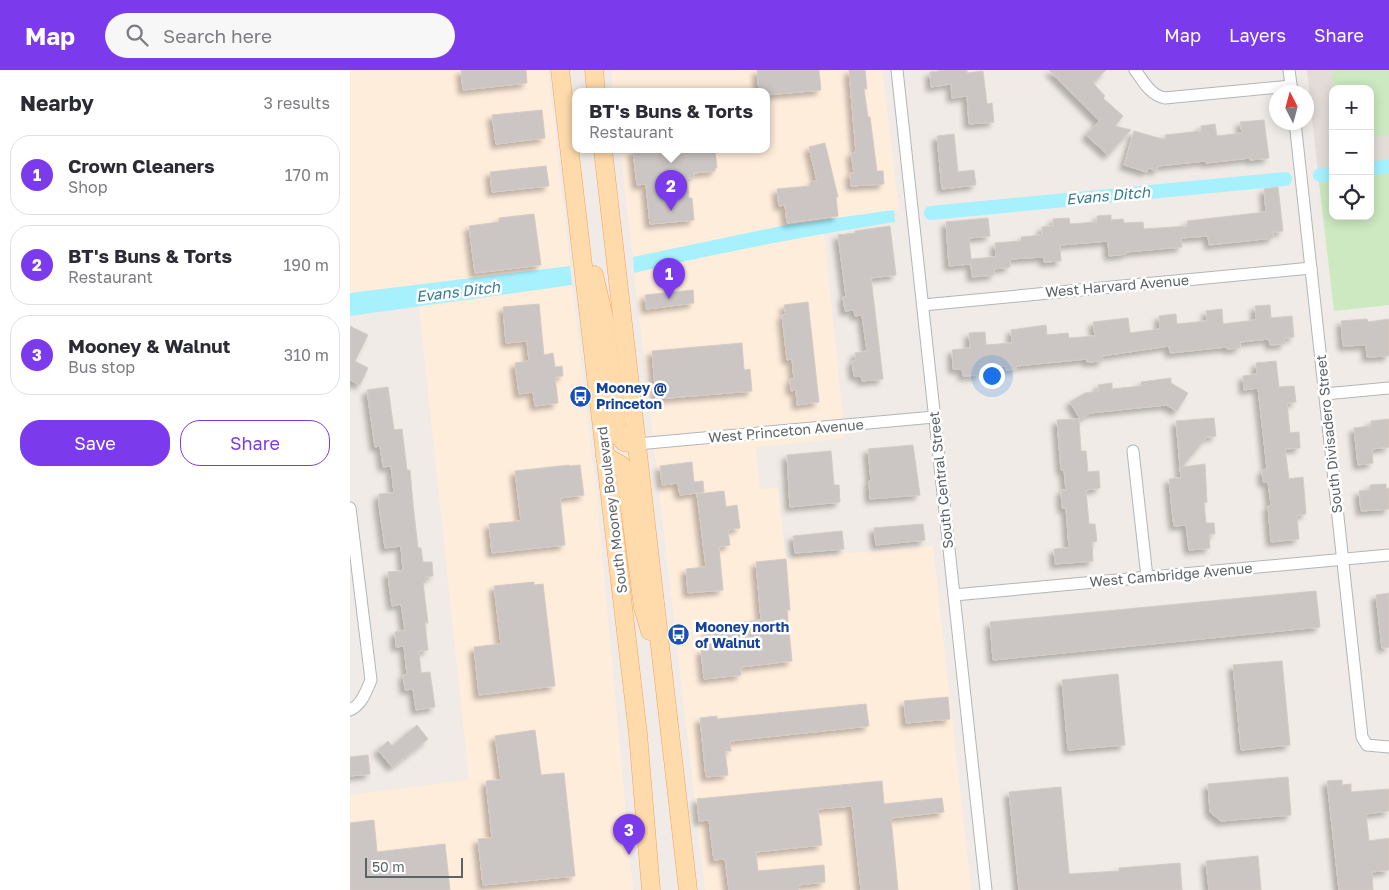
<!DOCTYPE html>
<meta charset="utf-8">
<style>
body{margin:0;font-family:"Golos Text",sans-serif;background:#f7f7f7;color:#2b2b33}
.controls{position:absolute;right:15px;top:15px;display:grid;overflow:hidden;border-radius:10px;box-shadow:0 2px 12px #0003}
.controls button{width:45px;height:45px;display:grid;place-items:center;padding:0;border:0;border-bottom:1px solid #e1e1e2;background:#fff;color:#2b2b33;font:25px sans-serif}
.compass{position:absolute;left:919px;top:15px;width:45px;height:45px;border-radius:50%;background:#fff;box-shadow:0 2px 12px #0003;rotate:354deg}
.scale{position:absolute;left:15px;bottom:12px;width:98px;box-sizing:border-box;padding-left:5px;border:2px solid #5d6467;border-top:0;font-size:14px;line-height:18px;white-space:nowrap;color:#5d6467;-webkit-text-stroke:4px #fff;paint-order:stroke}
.you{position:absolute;left:641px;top:305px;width:18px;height:18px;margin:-12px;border:4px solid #fff;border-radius:50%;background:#1a73e8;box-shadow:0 0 0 8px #1a73e833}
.badge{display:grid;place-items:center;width:32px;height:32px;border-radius:50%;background:#7c3aed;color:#fff;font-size:16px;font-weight:700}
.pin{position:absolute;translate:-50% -41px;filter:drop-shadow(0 1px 2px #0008)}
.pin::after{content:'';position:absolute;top:26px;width:18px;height:15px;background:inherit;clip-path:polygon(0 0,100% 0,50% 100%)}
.popup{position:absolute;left:222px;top:18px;width:198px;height:65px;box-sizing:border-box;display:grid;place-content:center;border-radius:10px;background:#fff;filter:drop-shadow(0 1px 4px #0005);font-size:16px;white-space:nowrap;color:#7c7c81}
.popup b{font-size:19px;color:#2b2b33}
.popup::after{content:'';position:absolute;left:50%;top:100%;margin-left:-10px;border:10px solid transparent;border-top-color:#fff}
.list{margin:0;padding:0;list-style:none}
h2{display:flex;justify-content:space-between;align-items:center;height:65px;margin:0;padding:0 20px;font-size:21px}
h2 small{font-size:16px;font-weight:400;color:#7c7c81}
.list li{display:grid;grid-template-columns:32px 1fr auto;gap:15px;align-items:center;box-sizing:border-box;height:80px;margin:0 10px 10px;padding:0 10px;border:1px solid #e1e1e2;border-radius:20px}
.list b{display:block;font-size:19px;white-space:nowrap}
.list p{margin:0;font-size:16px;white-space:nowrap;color:#7c7c81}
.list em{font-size:16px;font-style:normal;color:#7c7c81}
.actions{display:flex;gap:10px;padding:15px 20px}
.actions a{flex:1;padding:11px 0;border:1px solid #7c3aed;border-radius:20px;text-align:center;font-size:18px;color:#7c3aed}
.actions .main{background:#7c3aed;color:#fff}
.icon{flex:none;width:28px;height:28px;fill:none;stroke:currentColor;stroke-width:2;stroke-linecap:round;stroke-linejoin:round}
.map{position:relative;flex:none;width:1039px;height:820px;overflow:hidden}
header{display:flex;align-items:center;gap:30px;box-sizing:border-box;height:70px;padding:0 25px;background:#7c3aed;color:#fff}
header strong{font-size:24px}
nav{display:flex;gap:28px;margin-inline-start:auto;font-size:18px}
.search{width:350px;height:45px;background:#f7f7f7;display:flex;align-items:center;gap:12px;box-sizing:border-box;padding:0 18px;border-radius:28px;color:#7c7c81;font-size:19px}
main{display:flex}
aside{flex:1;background:#fff}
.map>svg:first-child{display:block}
.commercial{fill:#ffeddc}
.education{fill:#e3dcd7}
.green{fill:#cce9c1}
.water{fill:#a7f1ff}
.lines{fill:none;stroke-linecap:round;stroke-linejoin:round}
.canal{stroke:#a7f1ff;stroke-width:14}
.building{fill:#cbc6c3;stroke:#d6cbc4;filter:url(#shadow)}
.minor-casing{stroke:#b1b6b9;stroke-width:13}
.primary-casing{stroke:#f99f56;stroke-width:19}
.minor{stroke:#fff;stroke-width:11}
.primary{stroke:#ffdbac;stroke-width:18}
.labels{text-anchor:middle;stroke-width:5;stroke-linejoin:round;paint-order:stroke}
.street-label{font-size:14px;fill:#5d6467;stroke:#fff}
.transit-label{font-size:14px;font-weight:bold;fill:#164399;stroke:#fff;text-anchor:start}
.water-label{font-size:15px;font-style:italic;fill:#337c92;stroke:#fff}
</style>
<header>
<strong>Map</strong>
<div class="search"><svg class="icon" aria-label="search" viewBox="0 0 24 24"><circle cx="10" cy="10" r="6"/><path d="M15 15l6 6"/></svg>Search here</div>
<nav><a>Map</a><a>Layers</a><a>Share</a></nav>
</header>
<main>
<aside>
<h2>Nearby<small>3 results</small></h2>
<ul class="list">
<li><span class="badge">1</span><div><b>Crown Cleaners</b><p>Shop</p></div><em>170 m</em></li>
<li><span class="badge">2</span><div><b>BT's Buns &amp; Torts</b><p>Restaurant</p></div><em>190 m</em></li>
<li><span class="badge">3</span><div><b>Mooney &amp; Walnut</b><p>Bus stop</p></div><em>310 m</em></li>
</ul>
<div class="actions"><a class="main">Save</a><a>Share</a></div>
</aside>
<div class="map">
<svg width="1039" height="820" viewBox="0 0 1039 820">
<defs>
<filter id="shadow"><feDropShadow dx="-4.5" dy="4.5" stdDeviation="2.5" flood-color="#0004"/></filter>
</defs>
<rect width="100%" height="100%" fill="#f0ebe6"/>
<!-- commercial -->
<g class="commercial">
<polygon points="0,0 198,0 220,196 0,223"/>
<polygon points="261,0 532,0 549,139 436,155 283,187 270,80 416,80 416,22 263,22"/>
<polygon points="474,163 495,368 406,377 410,419 428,418 436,488 583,476 621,820 355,820 284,203 354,186"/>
<polygon points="222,215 248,440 283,820 0,820 0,725 119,710 69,236"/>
</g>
<!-- education -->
<polygon class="education" points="957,0 1039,0 1039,96 1020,98 1020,19 983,19 983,102 968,104"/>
<!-- green -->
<g class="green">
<polygon points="982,0 1039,0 1039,65 1020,67 1020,19 984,19"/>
<polygon points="1039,96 1039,235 984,241 968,104 983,102 983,146 1020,146 1020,98"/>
</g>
<!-- water -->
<g class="water">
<path d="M 544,140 L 545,152 C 457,166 371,182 284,203 L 283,187 L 436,155 Z"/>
<polygon points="220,196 222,215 0,246 0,223"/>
</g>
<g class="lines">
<!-- canal -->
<g class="canal">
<polyline points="1020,99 1039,96"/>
<polyline points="970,105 983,104"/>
<polyline points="581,143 935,109"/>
</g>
</g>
<!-- building -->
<g class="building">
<polygon points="111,0 176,0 177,13 113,20"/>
<polygon points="407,0 469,0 471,20 416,25 416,22 409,22"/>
<polygon points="499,0 515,0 517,19 514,19 518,47 520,47 527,101 533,101 534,114 501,116 500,103 504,103 501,83 506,82"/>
<polygon points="596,0 617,0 617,3 633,1 637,34 642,33 644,52 619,54 617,26 602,28 601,14 581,17 580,2"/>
<polygon points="699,0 756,0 743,13 755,26 753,28 773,46 765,56 781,60 758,85 736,65 749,51"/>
<polygon points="192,40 195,68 146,74 142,45"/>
<polygon points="914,50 919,88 900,90 900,88 856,93 855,91 808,96 807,101 798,98 797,102 774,95 784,61 816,70 815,65 851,61 851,56 865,54 867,66 892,63 890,52"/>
<polygon points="604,64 608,102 624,100 626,115 592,119 587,66"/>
<polygon points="475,73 488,127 486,127 488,146 437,153 435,135 429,136 427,119 460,116 460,112 467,111 459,77"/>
<polygon points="283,80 318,80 318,81 343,80 343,82 365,80 367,98 365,98 365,101 344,103 344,107 337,108 339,128 342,128 344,150 300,154 296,114 287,115"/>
<polygon points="196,96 199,116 142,122 140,102"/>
<polygon points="928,117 933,161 923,162 923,168 859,175 858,166 831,168 832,177 776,182 776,184 759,186 758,171 710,175 711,191 694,192 694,187 660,189 660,197 644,199 644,205 622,207 621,194 599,196 596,152 638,148 640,166 619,168 621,189 646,187 645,173 671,171 671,167 692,165 692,157 703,156 703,149 719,148 720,154 747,152 747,146 761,145 761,150 773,149 774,153 793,152 794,159 838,156 837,151 916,142 914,119"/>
<polygon points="184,144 191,195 125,203 119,156 149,152 149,148"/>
<polygon points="540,156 546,205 521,208 533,309 512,311 511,306 504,306 502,291 506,291 505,283 517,281 512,245 505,246 504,240 495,241 493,227 496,226 488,165 505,163 505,161"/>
<polygon points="343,220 344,233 296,239 295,225"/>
<polygon points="458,232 469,332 447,335 446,320 441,321 440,309 444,309 442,289 437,290 432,245 436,244 434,235"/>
<polygon points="189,234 194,285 203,283 205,297 212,296 213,306 205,307 208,333 185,336 183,322 169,324 165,293 179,291 177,271 156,273 153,237"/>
<polygon points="920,235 921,248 942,246 944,267 934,268 935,274 920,275 919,269 890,272 890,278 877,279 877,277 820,283 819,276 752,286 753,291 737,292 737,289 666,296 666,299 656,300 656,296 630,298 631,305 613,306 612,299 603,299 602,280 620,278 619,263 635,262 636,275 662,273 661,260 696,255 697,265 718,263 719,268 745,266 743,252 778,248 780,263 810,259 809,246 826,244 827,254 857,251 856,241 872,239 873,254 906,250 905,236"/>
<polygon points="1017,249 1018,252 1039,249 1039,286 1017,287 1016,275 993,276 991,251"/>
<polygon points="0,256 18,265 5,291 18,298 10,315 0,310"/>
<polygon points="392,273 394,300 400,299 402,321 306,329 302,281"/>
<polygon points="926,291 929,317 944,316 946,332 937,333 940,363 949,362 950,378 935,379 939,409 953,407 956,444 947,445 949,469 921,472 918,436 921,435 918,412 913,412 912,400 917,399 908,318 894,320 893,306 907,304 906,293"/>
<polygon points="821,308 821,313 838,323 827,341 816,335 740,343 730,349 720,332 735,323 749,321 748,315 762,313 762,319 791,316 791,312"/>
<polygon points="38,317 44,360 52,359 57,400 60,400 63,434 68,478 71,478 73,492 82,492 83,506 75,507 76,513 73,513 78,553 75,553 78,580 69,581 71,603 80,602 85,637 66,640 63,619 55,620 53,605 57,605 54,576 46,577 45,562 55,560 51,534 42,536 39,514 38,502 53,501 51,476 35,478 29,435 29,424 44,423 41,396 33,397 30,376 25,377 17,320"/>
<polygon points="864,348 866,366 857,367 832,397 855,394 857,432 854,433 856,453 864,453 865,464 859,464 860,478 839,480 836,455 824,456 822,440 819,409 831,408 826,351"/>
<polygon points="729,349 731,381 736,381 738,402 749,401 750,418 736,420 739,454 745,454 747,471 742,472 743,491 705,494 704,479 719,478 716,438 712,438 711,420 716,420 714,400 711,400 707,350"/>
<polygon points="1039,349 1039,377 1022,379 1023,393 1008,395 1004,358 1021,356 1021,351"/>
<polygon points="563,375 570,425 520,429 519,411 521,411 518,379"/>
<polygon points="481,381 484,415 489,415 490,432 440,437 437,385"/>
<polygon points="342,392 344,412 353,411 354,422 330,425 328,413 312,415 310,396"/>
<polygon points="219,395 219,396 230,395 234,425 210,428 215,475 142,483 139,454 171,451 165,401"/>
<polygon points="1036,414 1036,419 1039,418 1039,439 1011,441 1009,421 1020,420 1020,415"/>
<polygon points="374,421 376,437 387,435 390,458 378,460 380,475 369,477 373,520 338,523 336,499 356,497 347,424"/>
<polygon points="573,454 575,470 526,475 524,458"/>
<polygon points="492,461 494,479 445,483 443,466"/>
<polygon points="436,489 440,540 437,540 442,591 391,597 391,605 354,609 351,580 360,579 358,556 411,550 406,492"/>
<polygon points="184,512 184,515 193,514 205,616 129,625 124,577 151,574 144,516"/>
<polygon points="966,521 970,557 643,590 640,552"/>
<polygon points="1039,523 1039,577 1032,578 1026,525"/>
<polygon points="932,591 940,675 891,680 883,595"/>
<polygon points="768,604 775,675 718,680 712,610"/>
<polygon points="598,627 600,649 556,653 554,631"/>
<polygon points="516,634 519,656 380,671 381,681 375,681 378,705 356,707 350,648 367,646 367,649"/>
<polygon points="67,655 78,669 42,697 28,680 38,671 42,676"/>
<polygon points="185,660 191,705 214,703 225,806 133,815 128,769 142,768 136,711 151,710 145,666"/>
<polygon points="18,685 20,704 0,706 0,687"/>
<polygon points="938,707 941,745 871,751 860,742 858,714"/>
<polygon points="992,710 992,715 1001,714 1001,722 1039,719 1039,741 1016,744 1019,771 1039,768 1039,800 1022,802 1023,820 989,820 977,711"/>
<polygon points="532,711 534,734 592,728 594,742 541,748 548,820 511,820 502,736 468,739 472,775 406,782 408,801 474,795 475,812 448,815 449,820 379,820 375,789 364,790 359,750 349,751 347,729"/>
<polygon points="711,717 719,804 769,801 769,798 830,793 832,820 669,820 659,722"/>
<polygon points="24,750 27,782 95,774 100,820 0,820 0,753"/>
<polygon points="908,786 911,820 859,820 856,791"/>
</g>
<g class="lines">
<defs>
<g id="minor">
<polyline points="547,0 636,820"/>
<path d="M 785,0 C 794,12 800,25 815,28 L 941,16"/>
<polyline points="939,0 942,22"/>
<polyline points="945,52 1012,667 1017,675 1039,677"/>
<polyline points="573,235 961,198"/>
<polyline points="975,324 1039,318"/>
<polyline points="287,374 584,347"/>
<polyline points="783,381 797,507"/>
<path d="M 0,438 L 21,610 C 16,621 12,635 0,640"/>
<polyline points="604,525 1039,485"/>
</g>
<g id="primary">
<polyline points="210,0 288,664 301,820"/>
<polyline points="244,0 246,22"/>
<polyline points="253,80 338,820"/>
<polyline points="244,205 255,252 267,359 269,366 274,372 287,374"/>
<polyline points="255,386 271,395 275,401 293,537 300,561"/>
</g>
</defs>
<!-- minor casing -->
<use href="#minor" class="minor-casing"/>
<!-- primary casing -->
<use href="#primary" class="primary-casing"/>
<!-- minor -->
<use href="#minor" class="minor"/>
<!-- primary -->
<use href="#primary" class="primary"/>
</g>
<!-- icons -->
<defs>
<symbol id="bus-disc" viewBox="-11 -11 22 22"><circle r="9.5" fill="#1a4fb4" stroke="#fff"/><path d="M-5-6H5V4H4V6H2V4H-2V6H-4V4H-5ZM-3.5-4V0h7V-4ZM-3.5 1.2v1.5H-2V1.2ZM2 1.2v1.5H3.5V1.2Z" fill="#fff"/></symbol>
</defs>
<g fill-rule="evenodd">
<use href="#bus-disc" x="218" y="314" width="25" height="25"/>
<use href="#bus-disc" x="316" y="552" width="25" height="25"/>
</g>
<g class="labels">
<!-- street labels -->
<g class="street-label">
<text transform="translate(767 216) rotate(-5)" y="5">West Harvard Avenue</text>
<text transform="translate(436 361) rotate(-5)" y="5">West Princeton Avenue</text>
<text transform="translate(979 364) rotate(-96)" y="5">South Divisadero Street</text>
<text transform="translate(591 410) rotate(-96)" y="5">South Central Street</text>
<text transform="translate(262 440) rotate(-97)" y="5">South Mooney Boulevard</text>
<text transform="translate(821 505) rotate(-5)" y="5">West Cambridge Avenue</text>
</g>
<!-- transit labels -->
<g class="transit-label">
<text x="246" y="323">Mooney @<tspan x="246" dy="16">Princeton</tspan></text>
<text x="345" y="562">Mooney north<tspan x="345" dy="16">of Walnut</tspan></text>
</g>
<!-- water labels -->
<g class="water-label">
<text transform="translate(758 126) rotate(-5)" y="5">Evans Ditch</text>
<text transform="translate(108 222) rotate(-7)" y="5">Evans Ditch</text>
</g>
</g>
</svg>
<div class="controls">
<button>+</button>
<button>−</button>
<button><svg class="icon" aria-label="locate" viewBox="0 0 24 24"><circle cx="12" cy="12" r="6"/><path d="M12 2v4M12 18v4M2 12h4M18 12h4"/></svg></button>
</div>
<svg class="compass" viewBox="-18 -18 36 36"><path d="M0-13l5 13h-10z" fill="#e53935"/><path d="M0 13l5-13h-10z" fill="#7c7c81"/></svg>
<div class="scale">50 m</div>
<div class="you"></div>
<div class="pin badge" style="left:319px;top:229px">1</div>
<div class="pin badge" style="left:321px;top:141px">2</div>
<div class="popup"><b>BT's Buns &amp; Torts</b>Restaurant</div>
<div class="pin badge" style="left:279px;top:785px">3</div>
</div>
</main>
